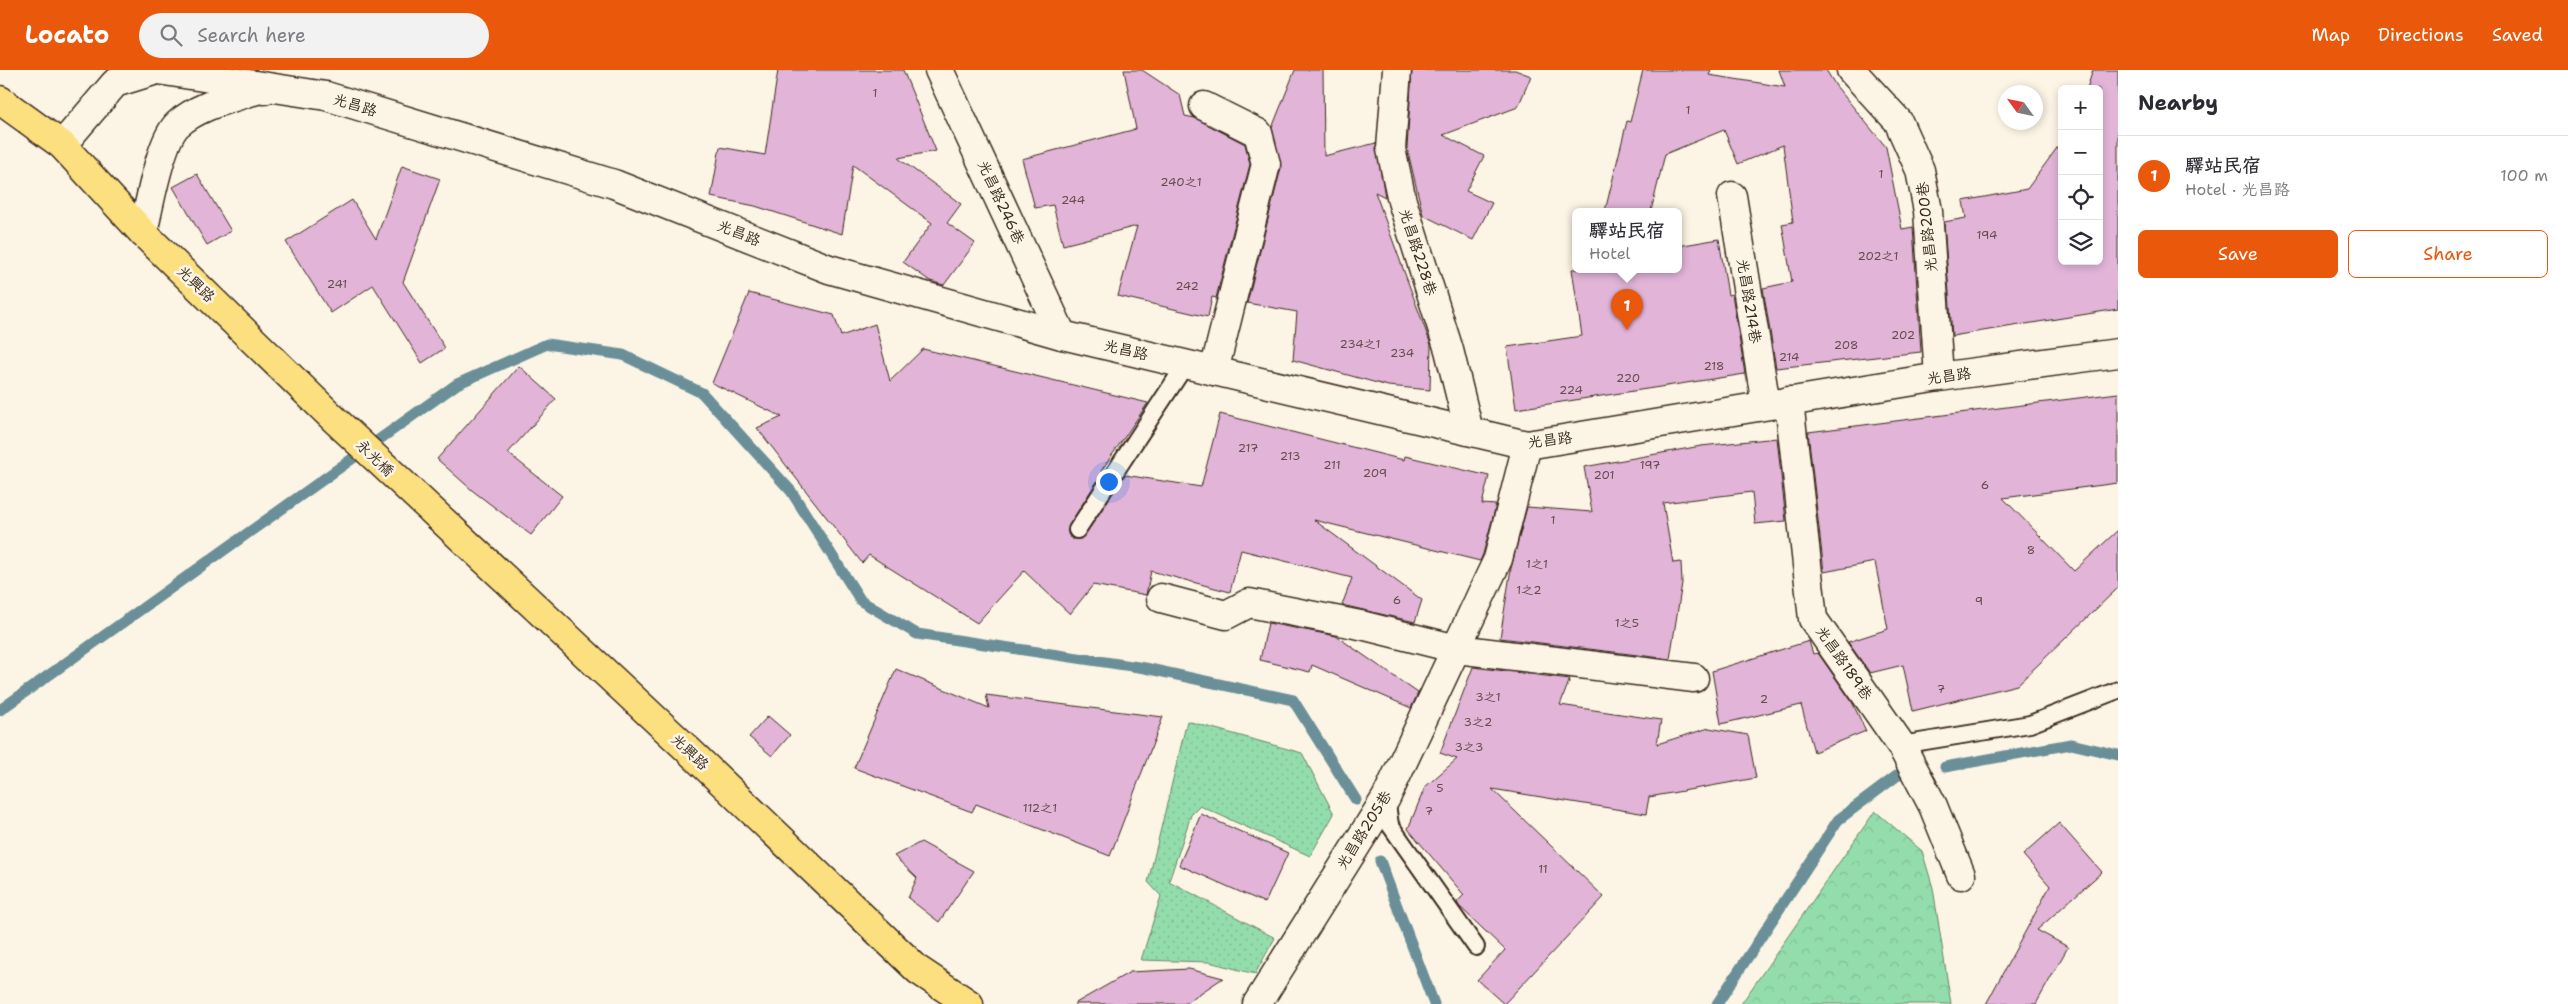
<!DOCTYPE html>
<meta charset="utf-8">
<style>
body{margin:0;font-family:"Shantell Sans","LXGW WenKai TC",sans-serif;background:#f2f2f3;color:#2b2b33}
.controls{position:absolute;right:15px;top:15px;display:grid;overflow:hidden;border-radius:8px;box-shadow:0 2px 8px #0003}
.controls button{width:45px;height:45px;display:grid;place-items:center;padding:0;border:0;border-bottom:1px solid #e1e1e2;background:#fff;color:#2b2b33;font:25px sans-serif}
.compass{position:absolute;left:1998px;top:15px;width:45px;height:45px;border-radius:50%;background:#fff;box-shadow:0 2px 8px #0003;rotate:303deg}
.you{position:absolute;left:1108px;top:411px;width:18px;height:18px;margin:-12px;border:4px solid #fff;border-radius:50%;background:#1a73e8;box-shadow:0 0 0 8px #1a73e833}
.badge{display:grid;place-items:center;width:32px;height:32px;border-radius:50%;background:#ea580c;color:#fff;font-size:16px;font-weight:700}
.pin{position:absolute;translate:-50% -41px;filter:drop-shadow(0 1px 2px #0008)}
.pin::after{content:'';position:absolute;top:26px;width:18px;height:15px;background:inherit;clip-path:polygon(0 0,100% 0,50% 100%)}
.popup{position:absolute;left:1572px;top:138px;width:110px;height:65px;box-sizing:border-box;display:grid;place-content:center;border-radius:8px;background:#fff;filter:drop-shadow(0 1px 4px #0005);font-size:16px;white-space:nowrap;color:#7c7c81}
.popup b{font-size:19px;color:#2b2b33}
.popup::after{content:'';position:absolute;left:50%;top:100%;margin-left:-10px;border:10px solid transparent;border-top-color:#fff}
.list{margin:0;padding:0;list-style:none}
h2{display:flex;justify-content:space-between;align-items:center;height:65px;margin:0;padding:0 20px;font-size:21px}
h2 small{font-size:16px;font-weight:400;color:#7c7c81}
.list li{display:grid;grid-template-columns:32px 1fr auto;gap:15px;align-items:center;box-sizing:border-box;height:80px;padding:0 20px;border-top:1px solid #e1e1e2}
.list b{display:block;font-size:19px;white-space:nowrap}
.list p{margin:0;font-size:16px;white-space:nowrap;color:#7c7c81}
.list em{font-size:16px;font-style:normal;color:#7c7c81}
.actions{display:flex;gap:10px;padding:15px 20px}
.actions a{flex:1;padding:11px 0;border:1px solid #ea580c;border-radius:8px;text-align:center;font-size:18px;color:#ea580c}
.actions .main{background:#ea580c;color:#fff}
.icon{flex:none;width:28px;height:28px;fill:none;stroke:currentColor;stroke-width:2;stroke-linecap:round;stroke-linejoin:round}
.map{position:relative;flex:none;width:2118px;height:934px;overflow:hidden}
header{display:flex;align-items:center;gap:30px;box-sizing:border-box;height:70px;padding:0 25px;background:#ea580c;color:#fff}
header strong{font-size:24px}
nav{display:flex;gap:28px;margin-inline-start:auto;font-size:18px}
.search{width:350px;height:45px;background:#f2f2f3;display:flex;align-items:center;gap:12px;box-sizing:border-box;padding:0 18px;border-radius:28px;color:#7c7c81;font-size:19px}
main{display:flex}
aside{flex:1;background:#fff}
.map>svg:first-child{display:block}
.forest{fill:url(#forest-crowns);stroke:#678465}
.garden{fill:url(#garden-dots);stroke:#678465}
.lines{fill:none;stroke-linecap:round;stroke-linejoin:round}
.stream{stroke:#6a8f98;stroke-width:11}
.building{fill:#e1b4d8;stroke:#3b2a1e}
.lane-casing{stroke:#3b2a1e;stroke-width:20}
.street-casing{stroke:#3b2a1e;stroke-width:31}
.secondary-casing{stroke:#3b2a1e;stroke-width:31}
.primary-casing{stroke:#3b2a1e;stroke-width:31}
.lane{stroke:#fcf5e5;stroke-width:16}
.street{stroke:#fcf5e5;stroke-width:28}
.secondary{stroke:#fcf5e5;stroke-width:28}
.primary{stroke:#fce080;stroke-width:28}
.labels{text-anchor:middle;stroke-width:5;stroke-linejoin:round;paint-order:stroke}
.number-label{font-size:12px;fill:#644c4c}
.street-label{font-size:15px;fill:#3b2a1e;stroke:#fcf5e5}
</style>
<header>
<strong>Locato</strong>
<div class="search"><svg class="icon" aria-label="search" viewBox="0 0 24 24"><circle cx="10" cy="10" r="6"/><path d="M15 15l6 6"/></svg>Search here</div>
<nav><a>Map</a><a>Directions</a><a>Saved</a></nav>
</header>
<main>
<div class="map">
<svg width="2118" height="934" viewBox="0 0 2118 934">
<defs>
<pattern id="forest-crowns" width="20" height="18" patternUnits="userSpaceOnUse" patternTransform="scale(1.25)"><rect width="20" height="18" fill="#93ddac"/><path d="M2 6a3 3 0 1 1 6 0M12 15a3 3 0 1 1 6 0" fill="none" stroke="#80be94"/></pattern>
<pattern id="garden-dots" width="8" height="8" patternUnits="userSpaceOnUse" patternTransform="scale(1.25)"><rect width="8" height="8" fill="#93ddac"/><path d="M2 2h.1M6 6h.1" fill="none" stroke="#80be94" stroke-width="1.8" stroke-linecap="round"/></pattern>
</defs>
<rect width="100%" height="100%" fill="#fcf5e5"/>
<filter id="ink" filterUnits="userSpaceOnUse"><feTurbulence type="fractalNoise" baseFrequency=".02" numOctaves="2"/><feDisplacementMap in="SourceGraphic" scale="10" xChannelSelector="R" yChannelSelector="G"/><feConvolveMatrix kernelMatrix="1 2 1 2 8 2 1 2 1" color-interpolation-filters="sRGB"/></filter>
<g filter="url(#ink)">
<!-- forest -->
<polygon class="forest" points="1875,741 1922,781 1933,818 1951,934 1741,934"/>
<!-- garden -->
<polygon class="garden" points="1187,651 1302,683 1334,744 1310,786 1200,736 1191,745 1169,811 1275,868 1255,904 1209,892 1141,890 1161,826 1148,812"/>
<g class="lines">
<!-- stream -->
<g class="stream">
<polyline points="0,640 457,314 547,274 623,285 702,323 791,421 861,531 917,564 1145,598 1293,630 1356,730"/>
<polyline points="1945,697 2071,674 2118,685"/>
<polyline points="1380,791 1434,934"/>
<polyline points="1717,934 1838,750 1898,705"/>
</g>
</g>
<!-- building -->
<g class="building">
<polygon points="778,0 903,0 936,81 898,88 961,134 947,153 975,173 944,215 930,211 903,192 932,153 853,95 842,164 755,136 711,127 720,77 765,85"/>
<polygon points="1124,0 1142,0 1180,25 1185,46 1195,48 1245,74 1250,94 1216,228 1212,227 1208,247 1118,226 1137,156 1063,175 1053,135 1035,138 1022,89 1136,59"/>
<polygon points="1295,0 1323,0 1324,86 1376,73 1385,127 1375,122 1431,275 1430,320 1388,316 1293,290 1297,242 1247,233 1281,98 1272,58"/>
<polygon points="1412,0 1515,0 1531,6 1518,37 1443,65 1484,86 1466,121 1492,133 1473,170 1423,145 1407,78"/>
<polygon points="1643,0 1711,0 1709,5 1785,17 1779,0 1826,0 1836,16 1886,77 1902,159 1913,157 1921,282 1776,298 1763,218 1792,212 1782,154 1793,152 1783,75 1738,94 1724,60 1665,84 1651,141 1605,141 1627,51 1630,52"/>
<polygon points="2093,0 2118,0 2118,239 1952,266 1944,152 1966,148 1963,131 2027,119 2062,71 2062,191 2099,191 2099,19 2087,18"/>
<polygon points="402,96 440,109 403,212 445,278 422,293 373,215 331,243 286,172 352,130 376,169"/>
<polygon points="197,104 231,161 207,175 173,117"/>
<polygon points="1719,169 1728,225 1732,224 1745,304 1516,339 1507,277 1582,266 1572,199 1678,199 1678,176"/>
<polygon points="749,223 834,245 841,266 875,254 890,311 923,279 1148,333 1101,401 1103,402 1069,455 1068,464 1072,469 1081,469 1085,465 1125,405 1201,417 1220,344 1404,390 1405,386 1489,406 1482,434 1496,435 1483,484 1480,491 1314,450 1422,530 1415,552 1342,535 1352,508 1241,480 1230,522 1151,501 1146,525 1093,515 1070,544 1024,501 977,553 869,485 862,493 757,358 782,347 712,313"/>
<polygon points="519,296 556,329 508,383 562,426 531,465 473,421 437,389"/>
<polygon points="2118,323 2118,413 2003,428 2074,501 2118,460 2118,518 2017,615 1913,641 1903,595 1870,603 1848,572 1888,559 1875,492 1824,502 1808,362"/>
<polygon points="1777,368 1786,451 1755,454 1752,422 1663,433 1673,493 1681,492 1682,513 1670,589 1500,568 1511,498 1527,437 1592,442 1584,397 1701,376"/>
<polygon points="1268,553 1336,566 1418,623 1411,638 1312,595 1310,602 1260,590"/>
<polygon points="1809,571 1813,584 1818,583 1852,632 1866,661 1814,682 1801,635 1721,654 1712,601"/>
<polygon points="1473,597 1570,609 1560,635 1661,650 1657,674 1709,658 1748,665 1756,708 1649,727 1646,744 1492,719 1604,827 1504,934 1477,910 1505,880 1459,836 1457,832 1464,825 1408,759 1425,717 1457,689 1440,683"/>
<polygon points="896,599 989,638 986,625 1163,647 1110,786 976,734 972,742 854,698"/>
<polygon points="768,646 790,665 772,686 749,667"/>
<polygon points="1201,744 1288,783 1265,833 1179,795"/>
<polygon points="2059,753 2102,802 2037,860 2068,877 2036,934 1986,934 2050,816 2023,785"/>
<polygon points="921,772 974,801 939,852 908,828 917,808 894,786"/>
<polygon points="1189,899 1223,908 1184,934 1074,934 1130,902"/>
</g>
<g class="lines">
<defs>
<g id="lane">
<polyline points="1077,460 1186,294"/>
<polyline points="1901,675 2030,654 2118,620"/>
<polyline points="1386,728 1390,755 1476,877"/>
</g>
<g id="street">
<polyline points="1397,0 1391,79 1402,131 1449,280 1469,361"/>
<polyline points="1851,0 1898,51 1920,100 1928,141 1939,307"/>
<polyline points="1204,36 1258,63 1266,94 1214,301"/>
<polyline points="1732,126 1766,335"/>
<polyline points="1789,331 1813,549 1901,675 1933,736 1961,805"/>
<polyline points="1161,528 1226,545 1249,533 1365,556 1457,579 1694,608"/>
</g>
<g id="secondary">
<polyline points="158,0 326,26 614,114 829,199 1062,265 1527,375 1939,307 2118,283"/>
<polyline points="939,0 1062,265"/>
<polyline points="62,75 115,13 157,0"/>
<path d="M 143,163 C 149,137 160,70 178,54 C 199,35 233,28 259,19 L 264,20"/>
<polyline points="1257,934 1386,728 1498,489 1527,375"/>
</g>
<polyline id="primary" points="0,30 62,75 143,163 335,350 684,676 918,900 969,934"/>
</defs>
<!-- lane casing -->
<use href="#lane" class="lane-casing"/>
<!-- street casing -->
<use href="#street" class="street-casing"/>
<!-- secondary casing -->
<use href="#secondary" class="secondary-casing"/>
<!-- primary casing -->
<use href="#primary" class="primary-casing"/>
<!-- lane -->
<use href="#lane" class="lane"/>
<!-- street -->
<use href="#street" class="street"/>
<!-- secondary -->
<use href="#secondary" class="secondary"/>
<!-- primary -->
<use href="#primary" class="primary"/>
</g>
</g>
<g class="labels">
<!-- number labels -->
<g class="number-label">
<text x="875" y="27">1</text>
<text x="1688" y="44">1</text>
<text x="1881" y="108">1</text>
<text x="1181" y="116">240之1</text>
<text x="1073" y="134">244</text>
<text x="1987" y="169">194</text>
<text x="1878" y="190">202之1</text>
<text x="337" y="218">241</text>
<text x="1187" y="220">242</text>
<text x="1903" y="269">202</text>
<text x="1360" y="278">234之1</text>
<text x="1846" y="279">208</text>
<text x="1402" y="287">234</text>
<text x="1789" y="291">214</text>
<text x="1714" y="300">218</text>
<text x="1628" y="312">220</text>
<text x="1571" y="324">224</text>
<text x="1248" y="382">217</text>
<text x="1290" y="390">213</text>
<text x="1332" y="399">211</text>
<text x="1650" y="399">197</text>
<text x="1375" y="407">209</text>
<text x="1604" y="409">201</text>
<text x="1985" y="419">6</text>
<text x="1553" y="454">1</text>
<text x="2031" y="484">8</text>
<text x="1537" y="498">1之1</text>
<text x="1529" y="524">1之2</text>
<text x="1397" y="534">6</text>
<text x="1979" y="535">9</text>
<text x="1627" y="557">1之5</text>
<text x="1941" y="623">7</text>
<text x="1488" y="631">3之1</text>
<text x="1764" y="633">2</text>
<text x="1478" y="656">3之2</text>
<text x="1469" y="681">3之3</text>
<text x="1440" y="722">5</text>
<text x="1040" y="742">112之1</text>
<text x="1429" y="745">7</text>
<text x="1543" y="803">11</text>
</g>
<!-- street labels -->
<g class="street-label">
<text transform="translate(355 35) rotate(17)" y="5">光昌路</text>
<text transform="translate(1001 132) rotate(65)" y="5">光昌路246巷</text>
<text transform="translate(1927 157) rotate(-96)" y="5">光昌路200巷</text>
<text transform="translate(739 163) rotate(22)" y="5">光昌路</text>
<text transform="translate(1418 182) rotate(72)" y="5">光昌路228巷</text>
<text transform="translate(196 214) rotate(44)" y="5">光興路</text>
<text transform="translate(1749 231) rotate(81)" y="5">光昌路214巷</text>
<text transform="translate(1126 280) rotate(13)" y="5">光昌路</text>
<text transform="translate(1949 306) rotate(-8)" y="5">光昌路</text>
<text transform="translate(1550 370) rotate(-7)" y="5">光昌路</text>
<text transform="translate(375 388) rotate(44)" y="5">永光橋</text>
<text transform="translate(1844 593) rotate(55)" y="5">光昌路189巷</text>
<text transform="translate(690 682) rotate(43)" y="5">光興路</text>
<text transform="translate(1364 760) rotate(-58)" y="5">光昌路205巷</text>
</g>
</g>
</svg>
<div class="controls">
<button>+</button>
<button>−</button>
<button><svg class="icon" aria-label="locate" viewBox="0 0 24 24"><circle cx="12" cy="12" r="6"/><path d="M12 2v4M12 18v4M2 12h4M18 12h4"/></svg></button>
<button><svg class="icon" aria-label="layers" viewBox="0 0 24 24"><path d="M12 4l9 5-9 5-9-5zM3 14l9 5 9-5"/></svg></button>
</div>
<svg class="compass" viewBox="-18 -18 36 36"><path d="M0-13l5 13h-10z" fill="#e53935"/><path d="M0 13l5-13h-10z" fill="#7c7c81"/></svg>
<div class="you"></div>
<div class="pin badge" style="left:1627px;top:260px">1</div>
<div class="popup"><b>驛站民宿</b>Hotel</div>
</div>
<aside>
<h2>Nearby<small></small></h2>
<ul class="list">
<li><span class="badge">1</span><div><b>驛站民宿</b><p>Hotel · 光昌路</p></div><em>100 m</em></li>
</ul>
<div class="actions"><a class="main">Save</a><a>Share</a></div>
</aside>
</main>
